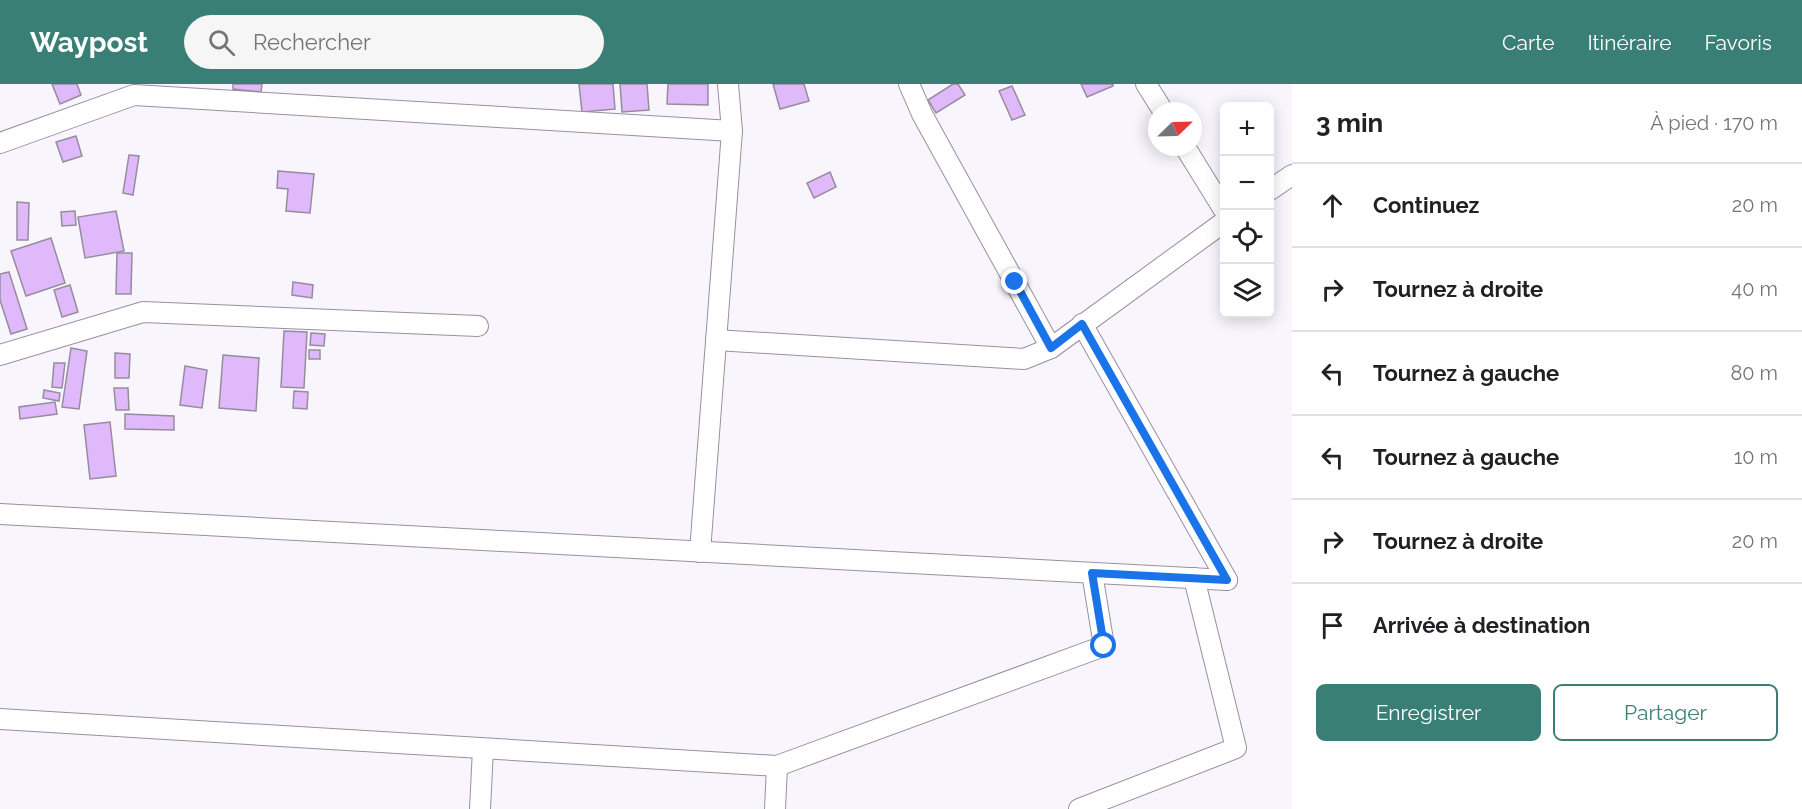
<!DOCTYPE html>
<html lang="fr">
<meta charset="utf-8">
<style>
body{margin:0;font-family:Raleway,sans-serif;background:#f6f6f6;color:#202124}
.controls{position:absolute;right:18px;top:18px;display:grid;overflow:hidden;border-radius:9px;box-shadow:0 3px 15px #0003}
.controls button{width:54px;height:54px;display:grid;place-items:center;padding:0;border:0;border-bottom:2px solid #e0e0e0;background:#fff;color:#202124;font:30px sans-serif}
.compass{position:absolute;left:1148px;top:18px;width:54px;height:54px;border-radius:50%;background:#fff;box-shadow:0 3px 15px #0003;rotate:67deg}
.stop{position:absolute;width:18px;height:18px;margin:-14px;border:4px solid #1a73e8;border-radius:50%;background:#fff}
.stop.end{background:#1a73e8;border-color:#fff;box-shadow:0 2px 6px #0008}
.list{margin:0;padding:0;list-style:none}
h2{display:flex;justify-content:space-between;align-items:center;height:78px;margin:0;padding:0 24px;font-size:26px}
h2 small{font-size:20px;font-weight:400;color:#757577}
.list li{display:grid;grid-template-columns:39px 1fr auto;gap:18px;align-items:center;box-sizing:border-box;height:84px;padding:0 24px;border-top:2px solid #e0e0e0}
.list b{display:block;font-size:22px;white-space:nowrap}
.list em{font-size:20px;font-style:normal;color:#757577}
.actions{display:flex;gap:12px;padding:18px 24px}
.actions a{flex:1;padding:14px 0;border:2px solid #3a7f75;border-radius:9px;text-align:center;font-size:21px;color:#3a7f75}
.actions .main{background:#3a7f75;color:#fff}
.icon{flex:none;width:33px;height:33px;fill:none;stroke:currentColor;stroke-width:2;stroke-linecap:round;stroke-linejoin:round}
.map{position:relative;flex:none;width:1292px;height:725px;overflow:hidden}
header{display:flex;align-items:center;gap:36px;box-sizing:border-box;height:84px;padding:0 30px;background:#3a7f75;color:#fff}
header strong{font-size:28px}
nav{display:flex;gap:33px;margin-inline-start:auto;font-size:21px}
.search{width:420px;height:54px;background:#f6f6f6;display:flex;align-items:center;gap:15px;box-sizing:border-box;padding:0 21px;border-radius:33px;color:#757577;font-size:22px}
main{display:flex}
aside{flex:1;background:#fff}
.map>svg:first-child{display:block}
.building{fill:#dfb9fa;stroke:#968c9e;stroke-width:1.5}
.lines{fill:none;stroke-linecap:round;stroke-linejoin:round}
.street-casing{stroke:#998fa1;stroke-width:22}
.street{stroke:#fff;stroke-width:20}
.route{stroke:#1a73e8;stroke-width:8}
</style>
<header>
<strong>Waypost</strong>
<div class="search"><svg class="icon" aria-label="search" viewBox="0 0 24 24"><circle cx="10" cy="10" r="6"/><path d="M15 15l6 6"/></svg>Rechercher</div>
<nav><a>Carte</a><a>Itinéraire</a><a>Favoris</a></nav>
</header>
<main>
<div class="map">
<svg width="1292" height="725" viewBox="0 0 1292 725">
<rect width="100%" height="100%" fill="#f9f5fd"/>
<!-- building -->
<g class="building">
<polygon points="52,0 77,0 81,11 60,20"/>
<polygon points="233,0 262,0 261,8 233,5"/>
<polygon points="579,0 613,0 615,25 582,28"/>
<polygon points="620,0 647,0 649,26 622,28"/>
<polygon points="668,0 708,0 708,21 667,20"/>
<polygon points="773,0 804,0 809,17 780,25"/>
<polygon points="953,0 958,0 965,11 936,29 928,16"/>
<polygon points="1081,0 1113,0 1113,2 1087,13"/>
<polygon points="1012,2 1025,31 1012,36 999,7"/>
<polygon points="76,52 82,72 63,78 56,58"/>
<polygon points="129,71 139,72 133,111 123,109"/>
<polygon points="278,87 314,90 310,129 286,127 288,105 277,104"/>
<polygon points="830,88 836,103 814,114 807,99"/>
<polygon points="17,118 29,119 28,156 17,156"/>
<polygon points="75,127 76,141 62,142 61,128"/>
<polygon points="116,127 124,167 85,174 78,133"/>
<polygon points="51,154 65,199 26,212 11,167"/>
<polygon points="117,169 132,169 131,210 116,210"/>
<polygon points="9,188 27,245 11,250 0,216 0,190"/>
<polygon points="293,198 313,201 312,214 292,211"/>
<polygon points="70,201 78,228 62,233 54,206"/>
<polygon points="284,247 307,248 304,304 281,303"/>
<polygon points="311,249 325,250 324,262 310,261"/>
<polygon points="71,264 87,267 79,325 62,323"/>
<rect x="309" y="266" width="11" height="9"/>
<polygon points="115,269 130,270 129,294 115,294"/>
<polygon points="223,271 259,274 256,327 219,324"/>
<polygon points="54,279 65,279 62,304 52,303"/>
<polygon points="185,282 207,286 202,324 180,321"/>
<polygon points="114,304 128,304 129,326 116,326"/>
<polygon points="44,306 60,309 59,317 43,314"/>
<polygon points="294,307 308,308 307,325 293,324"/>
<polygon points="55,318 57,330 20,335 19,323"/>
<polygon points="125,330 174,332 174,346 125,345"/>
<polygon points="110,338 116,392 90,395 84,341"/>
</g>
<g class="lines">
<defs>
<g id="street">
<polyline points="909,0 922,30 1051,264"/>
<polyline points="1146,0 1163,27"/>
<polyline points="0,59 134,11 732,47"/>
<polyline points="1185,63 1224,126"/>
<polyline points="1270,106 1292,91"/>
<polyline points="1082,240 1227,496"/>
<polyline points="716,256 1024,275 1051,264 1224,138"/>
<polyline points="0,271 143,228 478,242"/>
<polyline points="0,430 1227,496"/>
<polyline points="700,468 732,47 728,0"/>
<polyline points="0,635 777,682 1104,562 1092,489"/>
<polyline points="480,725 483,665"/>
<polyline points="775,725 777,682"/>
<polyline points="1079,725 1236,664 1194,494"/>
</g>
</defs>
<!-- street casing -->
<use href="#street" class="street-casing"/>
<!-- street -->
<use href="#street" class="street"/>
</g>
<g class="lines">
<!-- route -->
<polyline class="route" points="1015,198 1051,264 1082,240 1227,496 1092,489 1104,562"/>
</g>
</svg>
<div class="controls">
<button>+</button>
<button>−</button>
<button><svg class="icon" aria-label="locate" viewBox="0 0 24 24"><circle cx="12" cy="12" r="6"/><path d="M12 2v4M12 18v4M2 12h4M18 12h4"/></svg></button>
<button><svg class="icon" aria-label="layers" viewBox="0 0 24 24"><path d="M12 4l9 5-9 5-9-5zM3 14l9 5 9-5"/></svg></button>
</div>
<svg class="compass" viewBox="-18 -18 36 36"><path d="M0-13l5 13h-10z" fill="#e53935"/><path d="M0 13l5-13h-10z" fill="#757577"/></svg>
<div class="stop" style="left:1104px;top:562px"></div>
<div class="stop end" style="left:1015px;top:198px"></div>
</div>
<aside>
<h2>3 min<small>À pied · 170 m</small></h2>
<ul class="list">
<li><svg class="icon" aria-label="ahead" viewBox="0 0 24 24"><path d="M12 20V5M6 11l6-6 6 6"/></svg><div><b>Continuez</b></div><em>20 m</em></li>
<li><svg class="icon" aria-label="right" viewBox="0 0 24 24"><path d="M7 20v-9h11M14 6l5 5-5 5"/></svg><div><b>Tournez à droite</b></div><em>40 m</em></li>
<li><svg class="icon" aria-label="left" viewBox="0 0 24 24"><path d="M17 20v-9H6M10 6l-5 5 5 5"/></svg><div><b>Tournez à gauche</b></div><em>80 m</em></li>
<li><svg class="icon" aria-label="left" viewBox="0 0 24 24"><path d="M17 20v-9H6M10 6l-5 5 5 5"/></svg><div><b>Tournez à gauche</b></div><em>10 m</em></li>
<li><svg class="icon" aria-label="right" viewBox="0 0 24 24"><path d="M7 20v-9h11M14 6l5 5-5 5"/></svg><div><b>Tournez à droite</b></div><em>20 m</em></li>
<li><svg class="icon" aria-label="arrive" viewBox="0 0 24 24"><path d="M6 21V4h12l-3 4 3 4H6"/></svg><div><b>Arrivée à destination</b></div></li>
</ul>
<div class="actions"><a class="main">Enregistrer</a><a>Partager</a></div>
</aside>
</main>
